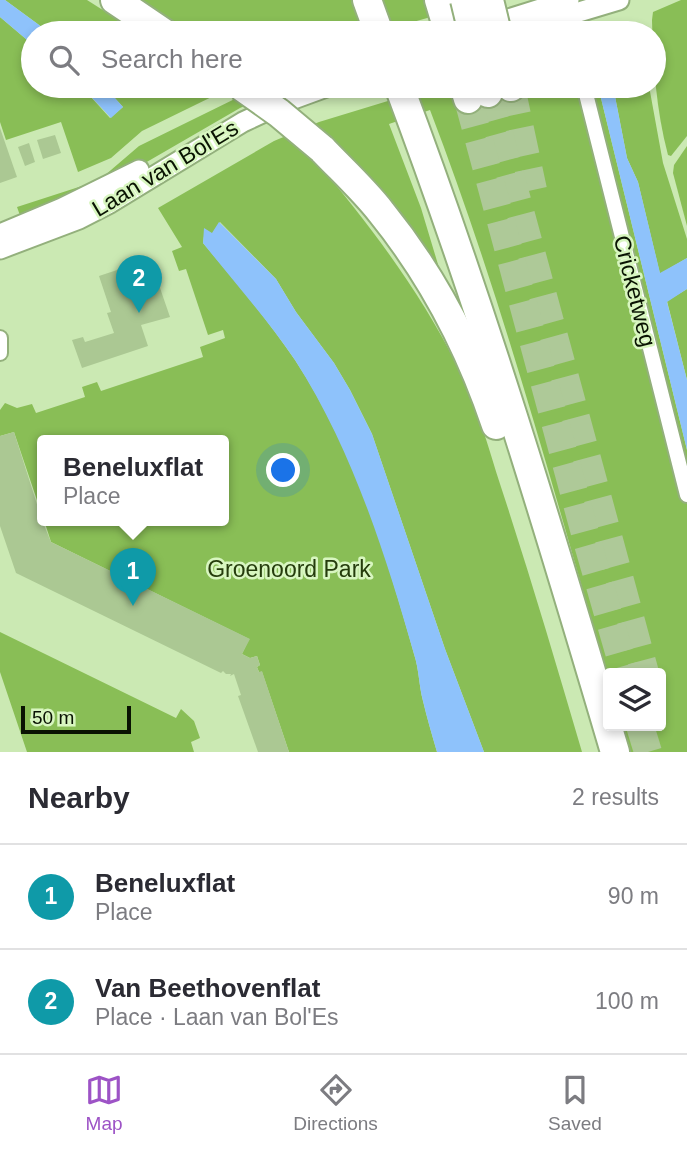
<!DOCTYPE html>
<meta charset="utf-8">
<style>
body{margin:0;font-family:Helvetica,sans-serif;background:#f2f2f3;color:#2b2b33}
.controls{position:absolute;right:21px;bottom:21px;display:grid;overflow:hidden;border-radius:7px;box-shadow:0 4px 10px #0003}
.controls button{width:63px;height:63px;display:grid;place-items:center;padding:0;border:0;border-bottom:2px solid #e1e1e2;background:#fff;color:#2b2b33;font:35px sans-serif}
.scale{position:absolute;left:21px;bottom:18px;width:110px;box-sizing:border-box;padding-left:7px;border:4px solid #091302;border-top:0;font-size:19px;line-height:24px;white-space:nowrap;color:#091302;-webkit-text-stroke:5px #d8f6c0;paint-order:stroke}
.you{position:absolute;left:284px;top:471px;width:24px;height:24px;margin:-18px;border:5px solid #fff;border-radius:50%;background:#1a73e8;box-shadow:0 0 0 10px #1a73e833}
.badge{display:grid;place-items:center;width:46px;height:46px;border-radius:50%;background:#9d53c6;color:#fff;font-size:23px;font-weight:700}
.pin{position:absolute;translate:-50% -58px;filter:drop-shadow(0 2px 4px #0008)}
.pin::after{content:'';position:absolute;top:37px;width:24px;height:21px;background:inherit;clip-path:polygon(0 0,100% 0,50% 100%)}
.popup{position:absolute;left:37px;top:435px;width:192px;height:91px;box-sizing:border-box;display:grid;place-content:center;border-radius:7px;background:#fff;filter:drop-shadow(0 2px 5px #0005);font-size:23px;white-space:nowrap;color:#7c7c81}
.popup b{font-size:26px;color:#2b2b33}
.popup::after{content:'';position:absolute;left:50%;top:100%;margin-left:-14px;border:14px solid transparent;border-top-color:#fff}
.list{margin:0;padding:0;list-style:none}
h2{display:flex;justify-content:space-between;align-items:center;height:91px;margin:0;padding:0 28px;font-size:30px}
h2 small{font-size:23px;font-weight:400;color:#7c7c81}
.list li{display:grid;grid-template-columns:46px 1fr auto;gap:21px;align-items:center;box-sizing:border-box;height:105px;padding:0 28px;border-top:2px solid #e1e1e2}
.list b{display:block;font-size:26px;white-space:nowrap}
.list p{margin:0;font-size:23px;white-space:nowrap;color:#7c7c81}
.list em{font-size:23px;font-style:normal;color:#7c7c81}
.icon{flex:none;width:38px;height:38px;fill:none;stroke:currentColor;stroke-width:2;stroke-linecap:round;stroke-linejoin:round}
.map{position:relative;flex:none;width:687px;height:752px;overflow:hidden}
.search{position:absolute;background:#fff;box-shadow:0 4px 10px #0003;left:21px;right:21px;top:21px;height:77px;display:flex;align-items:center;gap:18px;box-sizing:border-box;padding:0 24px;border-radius:38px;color:#7c7c81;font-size:26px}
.sheet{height:301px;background:#fff}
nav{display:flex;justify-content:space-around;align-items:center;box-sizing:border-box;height:98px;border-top:2px solid #e1e1e2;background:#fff;font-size:19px;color:#7c7c81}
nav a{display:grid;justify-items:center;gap:4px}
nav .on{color:#9d53c6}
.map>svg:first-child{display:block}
.green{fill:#89be56}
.water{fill:#8ec2fb}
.building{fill:#abc893}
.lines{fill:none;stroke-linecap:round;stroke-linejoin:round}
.motorway-tunnel{stroke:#aec998;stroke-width:28;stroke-dasharray:28 14;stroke-linecap:butt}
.minor-casing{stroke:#93b07c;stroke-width:18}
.tertiary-casing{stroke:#93b07c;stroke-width:23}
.motorway-casing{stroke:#93b07c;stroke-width:32}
.minor{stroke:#fff;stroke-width:14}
.tertiary{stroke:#fff;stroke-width:19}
.motorway{stroke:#fff;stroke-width:28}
.motorway-bridge-casing{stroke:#93b07c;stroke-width:32;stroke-linecap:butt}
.motorway-bridge{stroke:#fff;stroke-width:28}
.labels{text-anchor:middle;stroke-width:5;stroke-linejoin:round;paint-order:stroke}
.street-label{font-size:23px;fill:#091302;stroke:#d8f6c0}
.park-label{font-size:23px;fill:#253c0c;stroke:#d8f6c0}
</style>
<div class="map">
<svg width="687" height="752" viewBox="0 0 687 752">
<rect width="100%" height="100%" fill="#cbe9b3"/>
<!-- green -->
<g class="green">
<polygon points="5,0 87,0 139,33 50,33"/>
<polygon points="130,0 491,0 374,33 182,33"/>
<path d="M 681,0 L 687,0 L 687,136 L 671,156 L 668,155 C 656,110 653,63 652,20 L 653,12 Z"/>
<polygon points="0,17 33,45 33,86 81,86 110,118 123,107 104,86 234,86 142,131 111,158 78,172 61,122 6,140 0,122"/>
<polygon points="261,86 289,86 240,108 145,163 22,221 17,207 85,185 104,176 139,146"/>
<path d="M 437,86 L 598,86 L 687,450 L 687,752 L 630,752 L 622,726 L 661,726 L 661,673 L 608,673 L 608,678 C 553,488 501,295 430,110 L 389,124 L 421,208 L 449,301 L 313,157 C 370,226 417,286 458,367 C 477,404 488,447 501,487 C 530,575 556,663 582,752 L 484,752 L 445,649 L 372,434 L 350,390 L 334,363 L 296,312 L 276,279 L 220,222 L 212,234 L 205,229 L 203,243 C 235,281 267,319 295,360 C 353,448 386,553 414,654 C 419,669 419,686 423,701 C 427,718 432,735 437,752 L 289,752 L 262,672 L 259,672 L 257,667 L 260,665 L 257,656 L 250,658 L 242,654 L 249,639 L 51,542 L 44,520 L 224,520 L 224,440 L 42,440 L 42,515 L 14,432 L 0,436 L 0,410 L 5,403 L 17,408 L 32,404 L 36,413 L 85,397 L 82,387 L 97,382 L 101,391 L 203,357 L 200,347 L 225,338 L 223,330 L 208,335 L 186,269 L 179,271 L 172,251 L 182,247 L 158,208 L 274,141 L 319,122 Z"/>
<polygon points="613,86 649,86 663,163 687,239 687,258 660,274 638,182 627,158"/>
<polygon points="687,146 687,226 673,173 674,165"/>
<polygon points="687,289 687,380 667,301"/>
<polygon points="0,632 176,718 181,709 194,721 200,738 191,742 194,752 27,752 0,672"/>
</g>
<!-- water -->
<g class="water">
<polygon points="0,0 5,0 50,33 33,33 33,45 0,17"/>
<polygon points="81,86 104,86 123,107 111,118"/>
<polygon points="598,86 613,86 627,158 638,182 660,273 687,258 687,289 667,302 687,380 687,450"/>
<path d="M 219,222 L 276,279 L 296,312 L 334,363 L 350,390 L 372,434 L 445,649 L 484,752 L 437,752 C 432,735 427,718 423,701 C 419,686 419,669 414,654 C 385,553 352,449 295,360 C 267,319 234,282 203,243 L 204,228 L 212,233 Z"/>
</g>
<!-- building -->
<g class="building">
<polygon points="0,128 17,177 0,183"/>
<polygon points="55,135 61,153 43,159 37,140"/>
<polygon points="29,143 35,162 25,166 18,147"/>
<polygon points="150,259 170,317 141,325 148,346 82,368 72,340 83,337 85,342 114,333 107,313 111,312 99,276"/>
<polygon points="14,432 42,520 51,542 250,639 242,654 250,658 257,656 260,665 257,667 259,672 262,671 289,752 258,752 238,696 241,695 234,674 230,676 231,674 226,674 223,671 221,673 16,573 0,526 0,436"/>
</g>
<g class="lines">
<!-- motorway-tunnel -->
<g class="motorway-tunnel">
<polyline points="511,87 533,190"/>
<polyline points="488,93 645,673"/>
<polyline points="468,99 586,537 625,673"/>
<polyline points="640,726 648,752"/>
</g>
<defs>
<g id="minor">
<polyline points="566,6 573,33"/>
<polyline points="584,86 687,495"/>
<polyline points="0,338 0,353"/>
</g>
<g id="tertiary">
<polyline points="483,27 569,0"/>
<polyline points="509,33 619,0"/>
<polyline points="0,234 62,208 139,170"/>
<polyline points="0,249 79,219 110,203 243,122 288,101 329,86"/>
</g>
<g id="motorway">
<polyline points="115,0 164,33"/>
<polyline points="367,0 379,33"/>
<polyline points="439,0 449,33"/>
<path d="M 399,86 C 481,304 549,528 615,752"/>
<polyline points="464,86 468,99"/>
<polyline points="486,86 488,93"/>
<polyline points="510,86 511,87"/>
<path d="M 322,149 C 342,170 364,190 381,212 C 433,276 470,348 496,425"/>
</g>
</defs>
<!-- minor casing -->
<use href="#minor" class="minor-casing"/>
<!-- tertiary casing -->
<use href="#tertiary" class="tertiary-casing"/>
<!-- motorway casing -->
<use href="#motorway" class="motorway-casing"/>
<!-- minor -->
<use href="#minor" class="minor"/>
<!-- tertiary -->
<use href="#tertiary" class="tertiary"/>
<!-- motorway -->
<use href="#motorway" class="motorway"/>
<defs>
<g id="motorway-bridge">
<polyline points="465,0 473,33"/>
<polyline points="489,0 497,33"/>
<polyline points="241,86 279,113 322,149"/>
</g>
</defs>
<!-- motorway-bridge casing -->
<use href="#motorway-bridge" class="motorway-bridge-casing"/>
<!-- motorway-bridge -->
<use href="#motorway-bridge" class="motorway-bridge"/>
</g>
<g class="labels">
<!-- street labels -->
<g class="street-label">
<text transform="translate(165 168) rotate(-31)" y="8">Laan van Bol'Es</text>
<text transform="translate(635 291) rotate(76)" y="8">Cricketweg</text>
</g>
<!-- park labels -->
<g class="park-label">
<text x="289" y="577">Groenoord Park</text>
</g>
</g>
</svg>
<div class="controls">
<button><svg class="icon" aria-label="layers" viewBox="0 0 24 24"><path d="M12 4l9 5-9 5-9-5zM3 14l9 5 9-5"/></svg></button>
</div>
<div class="scale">50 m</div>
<div class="you"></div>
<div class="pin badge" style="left:133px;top:606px;background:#0f9aa8">1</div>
<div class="popup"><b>Beneluxflat</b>Place</div>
<div class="pin badge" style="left:139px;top:313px;background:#0f9aa8">2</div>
<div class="search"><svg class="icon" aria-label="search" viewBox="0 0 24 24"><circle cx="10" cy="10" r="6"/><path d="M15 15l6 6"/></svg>Search here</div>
</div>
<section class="sheet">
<h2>Nearby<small>2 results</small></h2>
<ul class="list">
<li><span class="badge" style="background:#0f9aa8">1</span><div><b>Beneluxflat</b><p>Place</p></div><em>90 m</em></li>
<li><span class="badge" style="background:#0f9aa8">2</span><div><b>Van Beethovenflat</b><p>Place · Laan van Bol'Es</p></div><em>100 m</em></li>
</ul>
</section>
<nav>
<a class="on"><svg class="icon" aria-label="map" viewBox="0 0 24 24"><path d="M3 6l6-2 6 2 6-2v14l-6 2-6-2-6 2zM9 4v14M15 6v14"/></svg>Map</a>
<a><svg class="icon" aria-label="directions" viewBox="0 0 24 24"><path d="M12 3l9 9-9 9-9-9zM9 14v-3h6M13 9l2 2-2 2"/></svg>Directions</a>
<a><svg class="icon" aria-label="saved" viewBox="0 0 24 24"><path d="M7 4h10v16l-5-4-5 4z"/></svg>Saved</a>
</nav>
